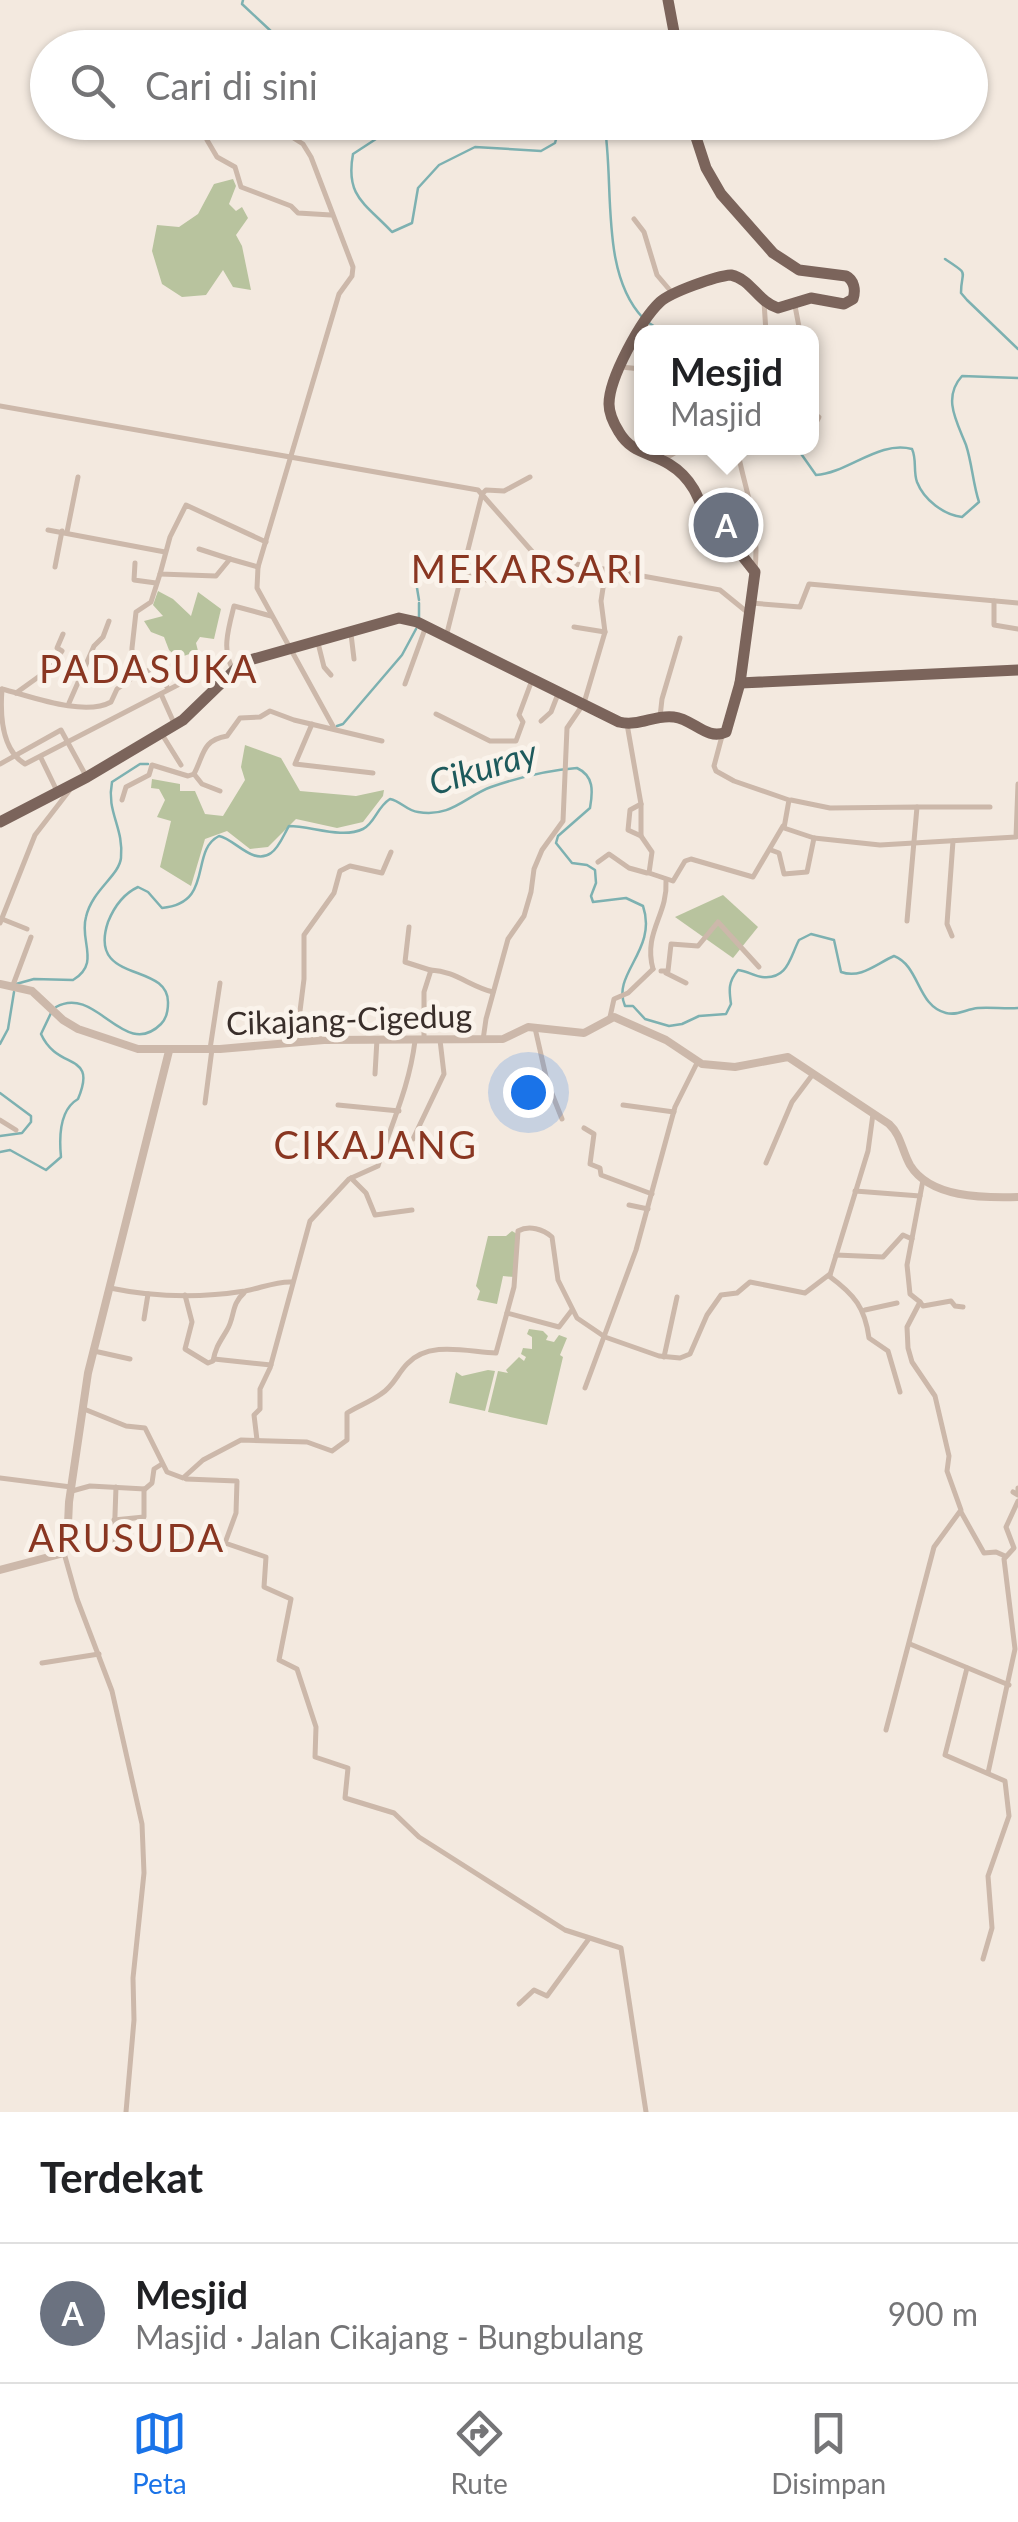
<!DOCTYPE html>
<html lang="id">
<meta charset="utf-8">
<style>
body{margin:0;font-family:Lato,sans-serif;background:#f2f2f2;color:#202124}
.you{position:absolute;left:528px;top:1092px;width:35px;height:35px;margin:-25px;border:8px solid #fff;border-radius:50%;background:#1a73e8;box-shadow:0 0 0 15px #1a73e833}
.badge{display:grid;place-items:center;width:65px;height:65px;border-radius:50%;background:#1a73e8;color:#fff;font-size:32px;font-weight:700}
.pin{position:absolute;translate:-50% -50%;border:5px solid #fff;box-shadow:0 2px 10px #0006}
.popup{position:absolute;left:634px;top:325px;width:185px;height:130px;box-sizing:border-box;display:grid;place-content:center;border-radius:20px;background:#fff;filter:drop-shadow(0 2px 8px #0005);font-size:32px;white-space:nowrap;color:#757577}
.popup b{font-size:38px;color:#202124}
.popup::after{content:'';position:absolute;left:50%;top:100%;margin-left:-20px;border:20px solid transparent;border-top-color:#fff}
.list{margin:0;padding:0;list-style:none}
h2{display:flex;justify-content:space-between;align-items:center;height:130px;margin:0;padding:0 40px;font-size:42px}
h2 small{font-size:32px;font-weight:400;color:#757577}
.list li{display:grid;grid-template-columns:65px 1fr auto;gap:30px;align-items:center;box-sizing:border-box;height:140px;padding:0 40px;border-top:2px solid #e0e0e0}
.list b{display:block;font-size:38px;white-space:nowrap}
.list p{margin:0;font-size:32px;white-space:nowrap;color:#757577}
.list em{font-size:32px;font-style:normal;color:#757577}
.icon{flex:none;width:55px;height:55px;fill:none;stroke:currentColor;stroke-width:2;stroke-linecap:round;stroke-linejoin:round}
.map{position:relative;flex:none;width:1018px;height:2112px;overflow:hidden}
.search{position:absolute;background:#fff;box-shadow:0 2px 8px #0004;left:30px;right:30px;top:30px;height:110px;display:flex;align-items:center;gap:25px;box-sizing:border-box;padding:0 35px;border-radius:55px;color:#757577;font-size:38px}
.sheet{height:270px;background:#fff}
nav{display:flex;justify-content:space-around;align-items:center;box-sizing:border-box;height:140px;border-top:2px solid #e0e0e0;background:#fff;font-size:28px;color:#757577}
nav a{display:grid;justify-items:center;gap:5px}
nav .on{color:#1a73e8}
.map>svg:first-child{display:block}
.green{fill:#b8c39e}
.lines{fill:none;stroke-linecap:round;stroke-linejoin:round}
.stream{stroke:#7db1b1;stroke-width:2.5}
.minor{stroke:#ccb8aa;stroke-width:5}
.tertiary{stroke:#ccb8aa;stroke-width:8}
.primary{stroke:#7b645b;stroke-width:11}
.labels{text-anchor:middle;stroke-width:10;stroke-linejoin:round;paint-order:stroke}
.street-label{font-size:32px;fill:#392e2a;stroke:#faf3eb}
.water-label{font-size:35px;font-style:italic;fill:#1e5a5c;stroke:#faf3eb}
.quarter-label{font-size:38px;letter-spacing:2.5px;fill:#893621;stroke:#faf3eb}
</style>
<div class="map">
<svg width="1018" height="2112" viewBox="0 0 1018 2112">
<rect width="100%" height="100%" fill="#f3e9df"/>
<!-- green -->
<g class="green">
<polygon points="233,179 236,186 229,204 236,211 242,207 248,218 236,235 242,246 251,290 233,287 223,270 206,295 182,297 162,284 152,251 157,225 179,227 198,214 214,184"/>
<polygon points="158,591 173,599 191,616 198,592 221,609 214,639 200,637 196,643 198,651 178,658 169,650 164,637 151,632 144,621 163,616 153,605"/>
<polygon points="245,745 281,758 300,791 356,796 384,790 383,796 363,822 337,828 296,819 268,847 250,849 227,831 205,839 191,886 160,867 171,821 157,817 165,800 159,789 151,788 152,779 180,784 180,791 195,791 205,814 223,816 245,780 241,767"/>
<polygon points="723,895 758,927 733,958 675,917"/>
<polygon points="512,1231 517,1234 514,1277 503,1276 497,1304 477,1300 480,1291 476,1286 488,1236 506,1236"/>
<polygon points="529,1329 543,1331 548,1336 546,1340 554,1342 559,1335 567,1338 560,1355 563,1357 547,1425 488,1412 498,1371 508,1373 506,1370 519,1357 524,1361 526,1357 521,1354 523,1348 532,1349 532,1337 527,1334"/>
<polygon points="488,1370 495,1371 485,1411 449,1403 456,1372 462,1376"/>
</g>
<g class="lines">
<!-- stream -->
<g class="stream">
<polyline points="243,0 242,4 289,48"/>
<path d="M 377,122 L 379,137 L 353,154 C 345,197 366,204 392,232 L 412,223 L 418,188 L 439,165 L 475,147 L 541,151 L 555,143 L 561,122"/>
<path d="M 604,122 C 615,182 599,272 643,318"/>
<polyline points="279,123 289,130 323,122"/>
<path d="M 945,259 C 971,276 961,269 961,293 L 967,300 L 1018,349"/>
<polyline points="649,323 663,332"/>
<path d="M 797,448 L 816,475 C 848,473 879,440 912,449 C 917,460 913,471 917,482 C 924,500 944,515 962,517 L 979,502 C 973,484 972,463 966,445 C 957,422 942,398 962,376 L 1018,378"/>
<polyline points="419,600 414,570 419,558"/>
<polyline points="419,603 419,617"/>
<polyline points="337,726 343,724 402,655 416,629"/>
<path d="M 16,984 L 34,979 L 73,980 C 101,963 79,941 86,917 C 92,890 119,876 121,858 C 124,827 106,812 112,782 L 140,764 L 148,764"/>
<path d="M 56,1007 C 96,984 124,1061 161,1024 C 166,1019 168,1011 168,1003 C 169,961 87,985 108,922 C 114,907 123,894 138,887 L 148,892 L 162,908 C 215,903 189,851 219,836 C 235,839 253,866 271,853 C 279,848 284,834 289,826 C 311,826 342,839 363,829 C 375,823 377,807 390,799 C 401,801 407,811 418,812 C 451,818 466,796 491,787 C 517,778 550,770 577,768 C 594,776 593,791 590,808 L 558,836 L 556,843 L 572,863 L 587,865 L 595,870 L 596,883 L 591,896 L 593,902 L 626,898 L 643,906 C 658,950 611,974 625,1006 L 633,1006 L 645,1019 L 669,1026 L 682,1024 L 699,1016 L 726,1014 L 731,1004 C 729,990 728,982 738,970 C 748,971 753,976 762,977 C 788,980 790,957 799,940 L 811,934 L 834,940 L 841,972 C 861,979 876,964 894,956 C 920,966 917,1006 946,1013 C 958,1016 966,1009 978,1008 C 991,1007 1005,1009 1018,1008"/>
<polyline points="0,1044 8,1029 14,992"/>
<polyline points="0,1093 31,1116 31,1122 22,1133 0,1136"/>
<path d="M 0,1152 L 10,1150 L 46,1170 L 61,1157 C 59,1137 59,1110 78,1099 C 98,1051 58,1072 41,1034 L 51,1013"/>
</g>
<!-- minor -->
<g class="minor">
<polyline points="278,122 276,127 303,144 311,157 353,267 352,276 339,294 258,567 257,588 334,728"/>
<polyline points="207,140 217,157 235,167 241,187 291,206 298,213 331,215"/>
<polyline points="634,219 644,232 657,275 674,295"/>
<polyline points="764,302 766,332"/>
<polyline points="795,306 800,332"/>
<polyline points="621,367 641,369"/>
<polyline points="0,406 478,490 537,557 720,590 747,612"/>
<polyline points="811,412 819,417 811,432"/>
<path d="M 737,448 C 745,492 760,522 755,569"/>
<polyline points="664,459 683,448"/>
<polyline points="48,530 165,552"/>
<polyline points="67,532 78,477"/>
<polyline points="199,549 230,559"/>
<polyline points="135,563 134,580 156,583"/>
<polyline points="55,567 62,531"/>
<polyline points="258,567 230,559 216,576 160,574 170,537 186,505 266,542"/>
<polyline points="460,574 501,583 505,578"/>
<polyline points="994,601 994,625 1018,629"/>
<polyline points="751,603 800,607 809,584 1018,603"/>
<polyline points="574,627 605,632"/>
<polyline points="447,633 482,494 486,490 504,491 530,477"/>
<polyline points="351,634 354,659"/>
<polyline points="318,643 324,667 331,675"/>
<path d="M 233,669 C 221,651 229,626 234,606 L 271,616"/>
<polyline points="132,678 156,667 168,689"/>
<polyline points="405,684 425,629"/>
<path d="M 2,689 C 0,715 2,750 25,764 L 226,660"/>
<path d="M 2,689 C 30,696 84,717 111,702 L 117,689 L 132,678 L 132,648 L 136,612 L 151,602 L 160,574"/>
<polyline points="16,693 48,670 62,651 57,648 63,634"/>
<polyline points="161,694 174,723"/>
<polyline points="69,703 94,646 103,637 109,621"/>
<polyline points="436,714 490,741 516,741 523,722 519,715 532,680"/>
<polyline points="660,717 662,699 680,638"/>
<polyline points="541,721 551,712 558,694"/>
<polyline points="312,724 295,764 373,773"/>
<polyline points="627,724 641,804 641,836 652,852 649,873 673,881 685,861 691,859 753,877 783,826"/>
<polyline points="163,736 181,765"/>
<polyline points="722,736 714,766 716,771 734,781 789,800 784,828 814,838 880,845 1016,837 1018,784"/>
<polyline points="41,758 57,791"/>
<polyline points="0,764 61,730 85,774"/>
<polyline points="194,774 202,784 220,791"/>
<path d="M 122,800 L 126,787 L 149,775 L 152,765 L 188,776 L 194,774 C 204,755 202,740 227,736 L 240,718 L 260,717 L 270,711 L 294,720 L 382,741"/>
<polyline points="791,800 830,808 917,807 907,921"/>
<polyline points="917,807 990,807"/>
<polyline points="641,836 628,830 630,810 641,804"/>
<polyline points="771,850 779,853 784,874 807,872 814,838"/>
<polyline points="598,862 609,854 629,868 647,873"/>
<polyline points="2,919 27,929"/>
<polyline points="0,923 35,835 69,791"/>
<polyline points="409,927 405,962 430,970"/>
<polyline points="952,936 947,924 953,841"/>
<path d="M 653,969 C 643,932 668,915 666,881"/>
<polyline points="661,971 668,971 671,944 698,946 718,922 759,967"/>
<polyline points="666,973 686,983"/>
<polyline points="13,985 31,937"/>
<polyline points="610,1017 614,999 628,993 653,969"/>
<polyline points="535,1028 547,1081 562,1119"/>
<path d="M 424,1040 L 424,992 L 431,970 C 455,971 471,987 493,992"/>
<polyline points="483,1040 486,1019 508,939 524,916 531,892 534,869 542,850 563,821 567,728 584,703 605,632 601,601 606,569"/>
<polyline points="296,1043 304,979 304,935 334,893 340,871 350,866 382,873 391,852"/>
<polyline points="210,1049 220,983"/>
<polyline points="375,1074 377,1039"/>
<polyline points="205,1103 212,1049"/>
<polyline points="338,1105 399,1111"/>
<polyline points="623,1105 674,1112"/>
<polyline points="0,1120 16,1130"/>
<polyline points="584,1128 594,1134 590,1164 600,1168 601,1175 652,1194"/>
<polyline points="413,1139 444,1074 440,1040"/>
<polyline points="766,1163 792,1102 813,1074"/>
<polyline points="351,1178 366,1193 375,1215 412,1210"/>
<polyline points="855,1191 920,1196"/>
<polyline points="629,1205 648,1209"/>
<polyline points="836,1255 883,1257 903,1235 912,1239"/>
<polyline points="830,1275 868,1151 873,1114"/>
<path d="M 829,1276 C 855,1295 865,1308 869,1338 L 888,1351 L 900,1392"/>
<path d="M 110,1288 C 153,1297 201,1298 245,1291 C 261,1288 277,1281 292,1282"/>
<path d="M 185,1295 L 192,1322 L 185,1349 L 208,1363 L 213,1361 C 216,1346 220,1342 227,1330 C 235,1317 231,1304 244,1293"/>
<polyline points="920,1302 923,1306 951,1301 955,1306 963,1307"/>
<polyline points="865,1310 897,1303"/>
<polyline points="507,1313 559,1327 572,1310"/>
<polyline points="144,1319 148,1294"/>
<polyline points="94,1351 130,1359"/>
<polyline points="664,1357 677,1297"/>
<polyline points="214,1359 271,1365"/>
<polyline points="585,1388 636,1250 675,1107 697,1063"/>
<path d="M 84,1409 L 126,1426 L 145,1428 L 167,1472 L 183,1478 L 203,1460 L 241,1440 L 307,1442 L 332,1451 L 347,1440 L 347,1413 C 358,1406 370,1402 381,1394 C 393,1387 398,1373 407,1364 C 429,1340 468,1352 496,1353 L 514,1287 L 518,1231 C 529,1225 543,1229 552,1237 L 558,1280 L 577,1318 L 605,1337 L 659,1356 L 680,1358 L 690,1354 L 707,1315 L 721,1295 L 737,1293 L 750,1282 L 805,1293 L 830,1274"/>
<path d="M 257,1440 L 254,1415 L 260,1409 L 260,1389 L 270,1368 L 310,1221 L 349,1179 L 378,1166 C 392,1122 409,1088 415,1041"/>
<polyline points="0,1478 71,1487"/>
<polyline points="186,1479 237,1481 236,1513 225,1543 266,1557 264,1587 291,1599 279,1660 297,1669 316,1727 315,1757 348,1768 345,1798 394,1813 419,1837 565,1930 621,1948 646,2112"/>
<polyline points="72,1491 90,1486 145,1489 152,1483 154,1469 162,1464"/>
<polyline points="1013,1492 1018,1495 1018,1488"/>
<polyline points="961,1512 984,1553 996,1552 1005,1556"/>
<polyline points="114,1520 144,1517 144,1489"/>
<polyline points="114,1543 116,1487"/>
<polyline points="64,1553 77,1599 112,1691 142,1824 144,1873 133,1978 134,2020 126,2112"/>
<polyline points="910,1644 1009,1685"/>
<polyline points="42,1663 99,1654"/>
<polyline points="967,1668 945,1755 1005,1781 1009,1816 988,1876 992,1928 983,1959"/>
<polyline points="886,1730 934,1547 961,1510 947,1471 949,1456 935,1396 912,1362 908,1348 907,1327 920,1302 910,1294 907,1265 923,1180"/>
<polyline points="988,1773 1015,1649 1004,1559 1014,1548 1006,1527 1018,1501"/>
<polyline points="519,2004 534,1990 547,1996 588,1940"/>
</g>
<!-- tertiary -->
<g class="tertiary">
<path d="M 0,984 L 32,991 L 63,1020 L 78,1029 L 138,1049 L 220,1049 L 324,1040 L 503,1039 L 528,1027 L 584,1033 L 614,1017 L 666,1040 L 702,1064 L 735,1067 L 788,1057 L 889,1124 C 901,1135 902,1151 910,1165 C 930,1198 983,1198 1018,1197"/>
<polyline points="0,1570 64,1553 67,1547 69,1502 88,1373 169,1051"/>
</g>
<!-- primary -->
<g class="primary">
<polyline points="668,0 677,48"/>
<polyline points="740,683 1018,670"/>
<path d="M 0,822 L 87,777 L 183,720 L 243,662 L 399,618 L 417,622 L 619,722 C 639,727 655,714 674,717 C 693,719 707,741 726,732 L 740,683 L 755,572 L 740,553 L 711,534 C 701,506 697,481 669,464 C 650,452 632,454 619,432 C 614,424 609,413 609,404 C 609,378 641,320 660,302 C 671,292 716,276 731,275 C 751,279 758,302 778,308 L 811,298 L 844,304 L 853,299 C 856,290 854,280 846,276 L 799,270 L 773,253 L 721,194 L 706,168 L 691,122"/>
</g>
</g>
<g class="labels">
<!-- street labels -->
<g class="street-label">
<text transform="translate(349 1020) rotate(-2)" y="11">Cikajang-Cigedug</text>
</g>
<!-- water labels -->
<g class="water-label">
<text transform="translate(483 768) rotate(-17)" y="12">Cikuray</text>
</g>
<!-- quarter labels -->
<g class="quarter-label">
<text x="528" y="583">MEKARSARI</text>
<text x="149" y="683">PADASUKA</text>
<text x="376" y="1159">CIKAJANG</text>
<text x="127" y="1552">ARUSUDA</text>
</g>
</g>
</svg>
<div class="you"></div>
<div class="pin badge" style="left:726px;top:525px;background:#6b7280">A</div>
<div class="popup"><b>Mesjid</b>Masjid</div>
<div class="search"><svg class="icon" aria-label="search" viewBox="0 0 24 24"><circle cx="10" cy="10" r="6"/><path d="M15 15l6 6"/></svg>Cari di sini</div>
</div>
<section class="sheet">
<h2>Terdekat<small></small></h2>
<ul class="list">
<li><span class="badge" style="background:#6b7280">A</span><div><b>Mesjid</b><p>Masjid · Jalan Cikajang - Bungbulang</p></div><em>900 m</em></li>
</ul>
</section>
<nav>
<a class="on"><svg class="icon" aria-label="map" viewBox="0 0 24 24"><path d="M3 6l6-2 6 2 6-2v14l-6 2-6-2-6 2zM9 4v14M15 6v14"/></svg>Peta</a>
<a><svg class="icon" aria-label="directions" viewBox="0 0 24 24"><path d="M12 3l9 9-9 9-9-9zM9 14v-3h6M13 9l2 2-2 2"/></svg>Rute</a>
<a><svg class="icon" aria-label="saved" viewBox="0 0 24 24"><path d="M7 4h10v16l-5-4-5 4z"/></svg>Disimpan</a>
</nav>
